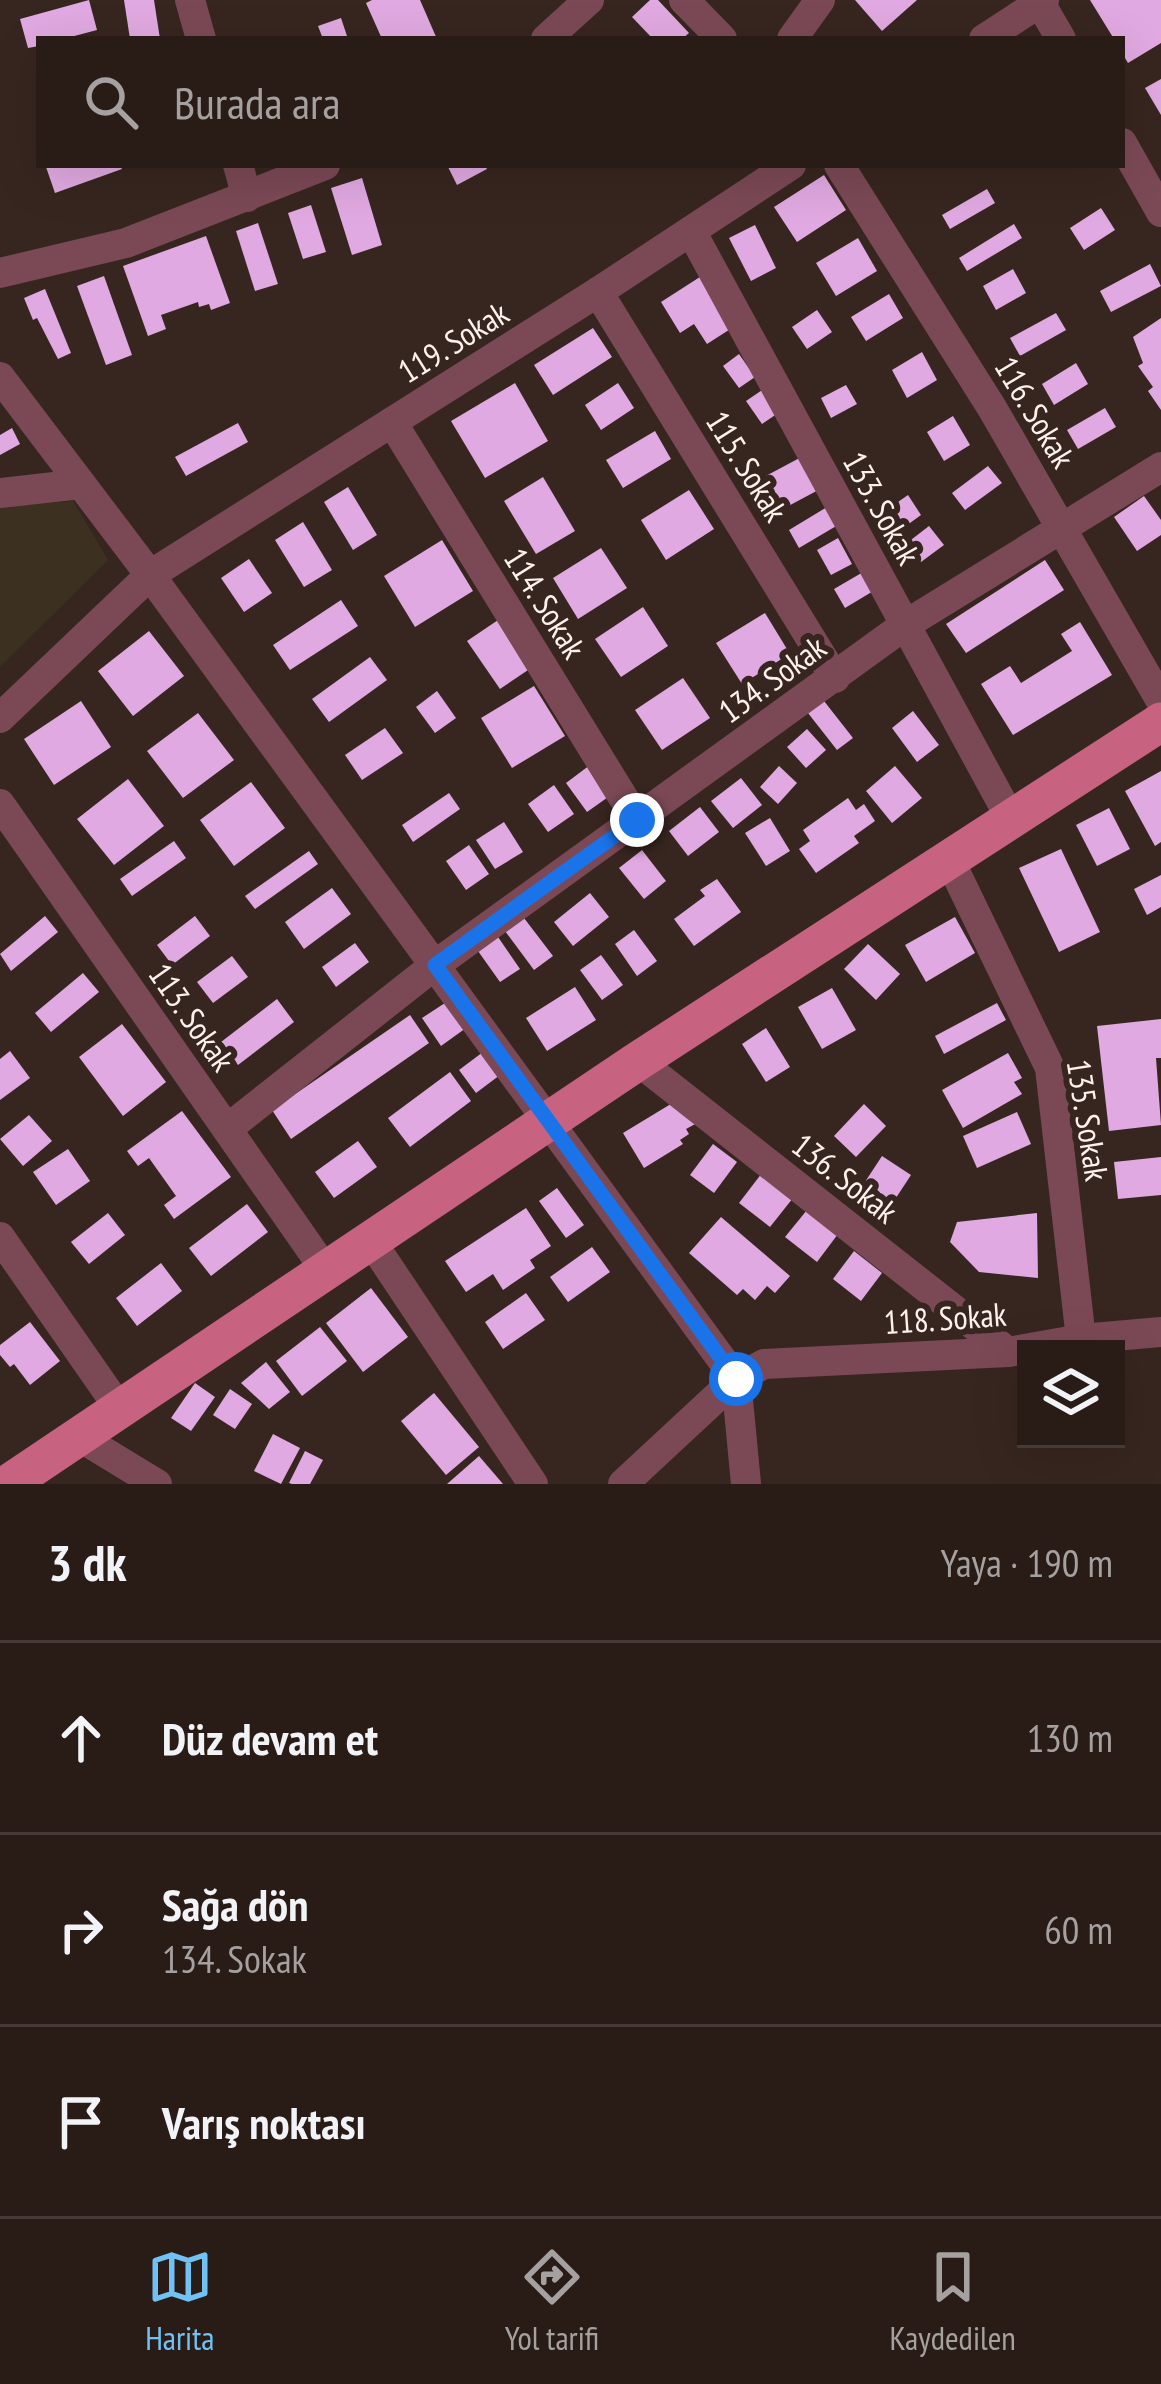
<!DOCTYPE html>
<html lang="tr">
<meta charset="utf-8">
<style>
body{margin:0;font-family:"PT Sans Narrow",sans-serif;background:#312520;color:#f1f3f6}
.controls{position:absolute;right:36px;bottom:36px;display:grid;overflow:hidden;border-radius:0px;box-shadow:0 12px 48px #0002}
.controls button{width:108px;height:108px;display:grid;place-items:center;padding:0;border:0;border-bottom:3px solid #453a36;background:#291c17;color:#f1f3f6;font:60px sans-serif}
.stop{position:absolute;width:36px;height:36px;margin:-27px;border:9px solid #1a73e8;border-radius:50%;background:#fff}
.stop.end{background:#1a73e8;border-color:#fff;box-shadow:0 3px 12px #0008}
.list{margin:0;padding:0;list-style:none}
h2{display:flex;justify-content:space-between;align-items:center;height:156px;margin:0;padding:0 48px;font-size:51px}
h2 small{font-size:39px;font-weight:400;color:#a5a1a1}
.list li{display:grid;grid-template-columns:78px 1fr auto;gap:36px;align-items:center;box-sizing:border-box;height:192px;padding:0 48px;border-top:3px solid #453a36}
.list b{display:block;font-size:45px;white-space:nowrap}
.list p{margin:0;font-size:39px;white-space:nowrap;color:#a5a1a1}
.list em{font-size:39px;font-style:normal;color:#a5a1a1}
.icon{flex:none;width:66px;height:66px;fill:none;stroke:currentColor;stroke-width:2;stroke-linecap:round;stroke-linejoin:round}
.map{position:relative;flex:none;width:1161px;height:1484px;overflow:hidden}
.search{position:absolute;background:#291c17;box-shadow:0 12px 48px #0002;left:36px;right:36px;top:36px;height:132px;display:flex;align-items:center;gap:30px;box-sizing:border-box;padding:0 42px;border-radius:0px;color:#a5a1a1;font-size:45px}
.sheet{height:732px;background:#291c17}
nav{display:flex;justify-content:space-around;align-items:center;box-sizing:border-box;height:168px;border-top:3px solid #453a36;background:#291c17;font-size:33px;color:#a5a1a1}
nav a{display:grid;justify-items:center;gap:6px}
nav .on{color:#70c2f4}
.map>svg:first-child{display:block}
.education{fill:#3c3021}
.building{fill:#e0a9e1}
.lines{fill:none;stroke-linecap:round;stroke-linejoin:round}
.minor{stroke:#7b4956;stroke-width:30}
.major{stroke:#c86281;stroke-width:39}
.route{stroke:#1a73e8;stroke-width:15}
.labels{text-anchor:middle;stroke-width:12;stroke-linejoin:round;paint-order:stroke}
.street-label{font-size:33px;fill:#fef1ed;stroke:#37261f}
</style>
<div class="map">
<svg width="1161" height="1484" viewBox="0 0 1161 1484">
<rect width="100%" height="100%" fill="#37261f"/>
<!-- education -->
<polygon class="education" points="73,501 108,560 0,667 0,507"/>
<!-- building -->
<g class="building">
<polygon points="89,0 97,30 63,39 39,39 39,46 28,48 20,19"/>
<polygon points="124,0 154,0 160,39 130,39"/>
<polygon points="372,0 420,0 437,39 382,39 366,3"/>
<polygon points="650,0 658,0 689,33 682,39 653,39 632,17"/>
<polygon points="855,0 917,0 882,31"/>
<polygon points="1090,0 1161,0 1161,43 1128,63 1122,53 1122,39 1114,39"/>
<polygon points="341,18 348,39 323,39 318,26"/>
<polygon points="1161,79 1161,115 1145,88"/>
<polygon points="120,165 122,169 55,193 46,167"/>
<polygon points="447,165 485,165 487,169 457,185"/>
<polygon points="824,175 846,210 797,242 774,207"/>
<polygon points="362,178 382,245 352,255 331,188"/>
<polygon points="987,189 995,203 950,229 942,215"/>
<polygon points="311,205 326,252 303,259 288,213"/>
<polygon points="1101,208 1115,230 1084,250 1070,228"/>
<polygon points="258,223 278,284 255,291 236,231"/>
<polygon points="1014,224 1022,238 967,271 959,258"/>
<polygon points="755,225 776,268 751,281 729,238"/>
<polygon points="206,236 230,303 211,310 209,304 199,307 198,302 161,315 166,329 148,336 123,266"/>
<polygon points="858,238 877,271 836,296 816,263"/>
<polygon points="1150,264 1161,286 1111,312 1100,291"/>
<polygon points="1013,269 1026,293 996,310 983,286"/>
<polygon points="703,275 735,326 707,344 694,324 680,333 661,302"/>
<polygon points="104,276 132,355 106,365 77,286"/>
<polygon points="45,289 71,353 58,359 37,318 33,320 24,298"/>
<polygon points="889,294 903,318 866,341 851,317"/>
<polygon points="817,310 832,332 807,349 792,327"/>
<polygon points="1056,313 1066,330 1020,356 1010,338"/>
<polygon points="1161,318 1161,410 1148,391 1153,387 1138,366 1143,363 1133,337"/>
<polygon points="593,328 612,357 553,395 534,365"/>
<polygon points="922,352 937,380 907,398 892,370"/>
<polygon points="739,354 755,377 739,388 723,366"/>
<polygon points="1076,363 1088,384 1054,405 1042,384"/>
<polygon points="515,383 548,441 485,478 451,421"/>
<polygon points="618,383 634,408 601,430 585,405"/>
<polygon points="846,385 857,404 831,418 821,398"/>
<polygon points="768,386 784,409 762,424 746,401"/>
<polygon points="1105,408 1116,427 1078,449 1067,430"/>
<polygon points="953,416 970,445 944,461 927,432"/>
<polygon points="238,423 248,442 186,476 175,457"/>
<polygon points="12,428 20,444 0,455 0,435"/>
<polygon points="655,431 671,459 623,488 606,460"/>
<polygon points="807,454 824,487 779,511 762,478"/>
<polygon points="988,466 1002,483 965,510 952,493"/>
<polygon points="543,477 575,531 536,554 504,501"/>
<polygon points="348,487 377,535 353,550 324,502"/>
<polygon points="689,490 714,529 666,560 641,520"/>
<polygon points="908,495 921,515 899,531 885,511"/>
<polygon points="1144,496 1161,520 1161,535 1137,551 1114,517"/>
<polygon points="832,504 843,522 799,548 789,530"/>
<polygon points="303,522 332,570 304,587 275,540"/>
<polygon points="929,526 944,545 921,562 907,543"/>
<polygon points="838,538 852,564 831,575 817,550"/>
<polygon points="442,540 473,591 415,627 384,576"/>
<polygon points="601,548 627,588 578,619 553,578"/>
<polygon points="249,559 272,593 244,612 221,578"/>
<polygon points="1045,560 1064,590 966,653 946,624"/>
<polygon points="870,568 880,587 845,608 834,589"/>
<polygon points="341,600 358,626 290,670 273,645"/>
<polygon points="643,607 668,646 621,677 595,639"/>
<polygon points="765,613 790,654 742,684 716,643"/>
<polygon points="504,616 537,664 500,689 467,641"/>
<polygon points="1080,622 1112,675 1013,735 981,684 1010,666 1021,683 1072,651 1061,634"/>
<polygon points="149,631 184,676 133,716 98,671"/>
<polygon points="370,657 387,680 329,722 312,699"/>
<polygon points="683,678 710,718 662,750 635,710"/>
<polygon points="534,686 565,736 512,768 481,718"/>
<polygon points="437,691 456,718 435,733 416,707"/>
<polygon points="81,701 111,747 54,785 24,739"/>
<polygon points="824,701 853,738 837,750 808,713"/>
<polygon points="913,711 939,745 917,762 892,728"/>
<polygon points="198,713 234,760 183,798 147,751"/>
<polygon points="385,728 403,753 362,780 345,755"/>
<polygon points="807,729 826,750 806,768 787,747"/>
<polygon points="590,765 611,795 587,812 566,783"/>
<polygon points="779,766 797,783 778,804 760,787"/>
<polygon points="895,766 922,798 892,823 866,791"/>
<polygon points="1161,771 1161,842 1155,846 1125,791"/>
<polygon points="741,778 762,805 733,828 711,801"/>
<polygon points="128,779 164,826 114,865 77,819"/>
<polygon points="251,782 285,828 234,866 200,820"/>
<polygon points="554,785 574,814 548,832 528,804"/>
<polygon points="449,793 460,809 413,842 402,825"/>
<polygon points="848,798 856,810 864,804 875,821 854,836 859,843 816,873 799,849 810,841 803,830"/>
<polygon points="700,807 719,832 688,856 669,831"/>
<polygon points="1109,808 1130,849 1097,866 1076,825"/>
<polygon points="770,818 790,851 766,866 745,833"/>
<polygon points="504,822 523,852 495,869 476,840"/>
<polygon points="174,841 186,858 132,896 120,879"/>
<polygon points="469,845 489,874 466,890 446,861"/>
<polygon points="1061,849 1100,932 1059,952 1019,868"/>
<polygon points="642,850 666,881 644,899 619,868"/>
<polygon points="309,851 318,864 255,909 245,896"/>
<polygon points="1161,875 1161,907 1147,915 1134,889"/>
<polygon points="717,879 741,912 694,946 674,919 705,896 700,890"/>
<polygon points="332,888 351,914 304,949 285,922"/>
<polygon points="590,893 609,917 573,946 554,922"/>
<polygon points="45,916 58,932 11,971 0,954"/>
<polygon points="195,916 210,936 172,965 157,945"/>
<polygon points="955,917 975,953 926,982 905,945"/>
<polygon points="524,918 553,956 534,970 505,931"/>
<polygon points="634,930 657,961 637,976 615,944"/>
<polygon points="498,937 520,969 500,982 478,951"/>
<polygon points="355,943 369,962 336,987 322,967"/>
<polygon points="868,944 900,974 876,1000 844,969"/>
<polygon points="601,955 623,985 602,1000 580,970"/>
<polygon points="232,956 248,977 213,1003 197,982"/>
<polygon points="83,973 99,992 51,1032 35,1013"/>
<polygon points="575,987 596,1020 547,1051 526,1018"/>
<polygon points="832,988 856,1030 822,1049 798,1007"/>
<polygon points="277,999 294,1022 238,1065 221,1042"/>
<polygon points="448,1001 466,1028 441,1046 422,1018"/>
<polygon points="997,1003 1006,1020 944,1054 935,1036"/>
<polygon points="410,1015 429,1043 291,1139 272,1110"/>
<polygon points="1161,1019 1161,1058 1156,1058 1161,1125 1109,1131 1097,1026"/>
<polygon points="122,1024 166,1082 123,1116 79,1057"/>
<polygon points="766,1028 790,1067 766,1082 742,1044"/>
<polygon points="10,1051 30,1078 0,1100 0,1059"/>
<polygon points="483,1052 500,1075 476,1093 459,1070"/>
<polygon points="1008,1053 1022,1078 1014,1082 1022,1094 963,1128 942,1090"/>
<polygon points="450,1072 471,1101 410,1147 388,1118"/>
<polygon points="679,1099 699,1122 686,1129 689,1134 680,1140 683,1144 644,1168 623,1133"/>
<polygon points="864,1104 886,1126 856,1157 834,1136"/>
<polygon points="182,1111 231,1177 174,1219 164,1205 176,1196 149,1158 138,1166 127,1151"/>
<polygon points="1017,1112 1031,1144 977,1168 963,1136"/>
<polygon points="29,1115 52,1141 23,1166 0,1139"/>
<polygon points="358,1141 377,1167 334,1198 315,1172"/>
<polygon points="713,1144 737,1162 714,1193 690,1175"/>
<polygon points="68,1149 90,1181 56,1205 33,1172"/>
<polygon points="882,1156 911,1175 892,1204 863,1185"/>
<polygon points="1161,1157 1161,1195 1118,1199 1114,1162"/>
<polygon points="762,1173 793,1198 770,1227 739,1203"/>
<polygon points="557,1188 584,1225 566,1238 539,1201"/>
<polygon points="247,1204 268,1232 211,1276 189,1248"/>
<polygon points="526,1208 551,1246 530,1260 535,1268 503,1290 493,1274 466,1292 445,1261"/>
<polygon points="807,1210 838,1234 817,1262 785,1237"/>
<polygon points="108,1213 125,1235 89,1264 71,1242"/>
<polygon points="1037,1213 1038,1278 979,1272 950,1242 957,1222"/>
<polygon points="721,1217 790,1276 775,1293 767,1286 755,1300 743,1289 737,1295 689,1253"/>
<polygon points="592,1247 610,1272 568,1302 550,1277"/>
<polygon points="854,1251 882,1273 861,1301 833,1279"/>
<polygon points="161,1263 182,1291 137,1326 116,1298"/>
<polygon points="371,1288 408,1337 363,1372 326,1323"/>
<polygon points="526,1293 545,1320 503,1349 485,1322"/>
<polygon points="30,1322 60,1361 30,1385 14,1364 10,1367 0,1355 0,1345"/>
<polygon points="320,1327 347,1361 302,1396 276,1361"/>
<polygon points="266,1362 290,1392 269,1409 241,1383"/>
<polygon points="195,1383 215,1397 191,1431 171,1418"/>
<polygon points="230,1389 252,1404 235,1429 213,1415"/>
<polygon points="434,1393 479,1447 446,1475 401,1421"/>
<polygon points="273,1434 300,1448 281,1484 254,1471"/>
<polygon points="305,1451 323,1460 310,1484 292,1484 289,1483"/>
<polygon points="479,1456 503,1484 447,1484"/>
</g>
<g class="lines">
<!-- minor -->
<g class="minor">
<polyline points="190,0 201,39"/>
<polyline points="684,0 722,39"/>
<polyline points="1040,3 1061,39"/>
<polyline points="546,39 589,0"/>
<polyline points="792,39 820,0"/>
<polyline points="984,39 1044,0"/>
<polyline points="1122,143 1161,212"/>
<polyline points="238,165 247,197"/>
<polyline points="839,165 992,408 1161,701"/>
<polyline points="691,231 1011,819"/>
<polyline points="0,273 126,243 325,165"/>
<polyline points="598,292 835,678"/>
<polyline points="0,377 150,575 736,1379 746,1484"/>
<polyline points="392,422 637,820"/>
<polyline points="0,493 81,484"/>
<polyline points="0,718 150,575 598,292 791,165"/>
<polyline points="0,804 326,1271"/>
<polyline points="949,859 1050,1068 1081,1339"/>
<polyline points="638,1061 1008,1352"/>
<polyline points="227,1129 435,965 905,625 1161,467"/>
<polyline points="0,1237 119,1408"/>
<polyline points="371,1241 533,1484"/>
<polyline points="78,1436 157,1484"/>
<polyline points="623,1484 736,1379 764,1364 1008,1352 1081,1339 1161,1332"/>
</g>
<!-- major -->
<polyline class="major" points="8,1484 638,1061 1161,722"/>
</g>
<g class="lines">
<!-- route -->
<polyline class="route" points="637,820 435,965 736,1379"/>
</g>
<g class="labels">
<!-- street labels -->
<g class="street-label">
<text transform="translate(453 342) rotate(-32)" y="12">119. Sokak</text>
<text transform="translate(1035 412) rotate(59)" y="12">116. Sokak</text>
<text transform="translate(747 466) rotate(58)" y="12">115. Sokak</text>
<text transform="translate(882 508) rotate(61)" y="12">133. Sokak</text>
<text transform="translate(545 603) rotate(58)" y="12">114. Sokak</text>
<text transform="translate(772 679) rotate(-36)" y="12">134. Sokak</text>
<text transform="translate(192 1017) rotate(55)" y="12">113. Sokak</text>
<text transform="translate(1088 1120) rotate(81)" y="12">135. Sokak</text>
<text transform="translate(845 1178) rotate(38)" y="12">136. Sokak</text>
<text transform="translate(945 1318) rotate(-4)" y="12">118. Sokak</text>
</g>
</g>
</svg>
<div class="controls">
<button><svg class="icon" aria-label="layers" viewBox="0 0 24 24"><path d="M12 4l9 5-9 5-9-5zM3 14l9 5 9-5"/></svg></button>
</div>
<div class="stop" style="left:736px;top:1379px"></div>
<div class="stop end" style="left:637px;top:820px"></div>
<div class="search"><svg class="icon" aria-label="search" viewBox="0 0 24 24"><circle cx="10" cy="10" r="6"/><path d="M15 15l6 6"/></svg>Burada ara</div>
</div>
<section class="sheet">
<h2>3 dk<small>Yaya · 190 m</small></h2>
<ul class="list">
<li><svg class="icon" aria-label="ahead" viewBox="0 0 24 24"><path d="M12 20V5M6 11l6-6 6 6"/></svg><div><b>Düz devam et</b></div><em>130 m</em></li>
<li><svg class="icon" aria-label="right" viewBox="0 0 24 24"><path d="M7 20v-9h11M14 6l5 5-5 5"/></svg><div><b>Sağa dön</b><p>134. Sokak</p></div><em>60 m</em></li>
<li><svg class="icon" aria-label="arrive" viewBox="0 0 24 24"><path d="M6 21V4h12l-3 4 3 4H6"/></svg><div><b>Varış noktası</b></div></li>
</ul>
</section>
<nav>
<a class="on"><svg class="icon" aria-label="map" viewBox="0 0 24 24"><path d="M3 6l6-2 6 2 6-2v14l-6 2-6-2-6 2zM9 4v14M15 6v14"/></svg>Harita</a>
<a><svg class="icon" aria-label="directions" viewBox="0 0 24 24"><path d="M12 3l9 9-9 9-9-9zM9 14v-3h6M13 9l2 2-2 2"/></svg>Yol tarifi</a>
<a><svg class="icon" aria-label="saved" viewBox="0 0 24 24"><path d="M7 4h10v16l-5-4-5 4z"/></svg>Kaydedilen</a>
</nav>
